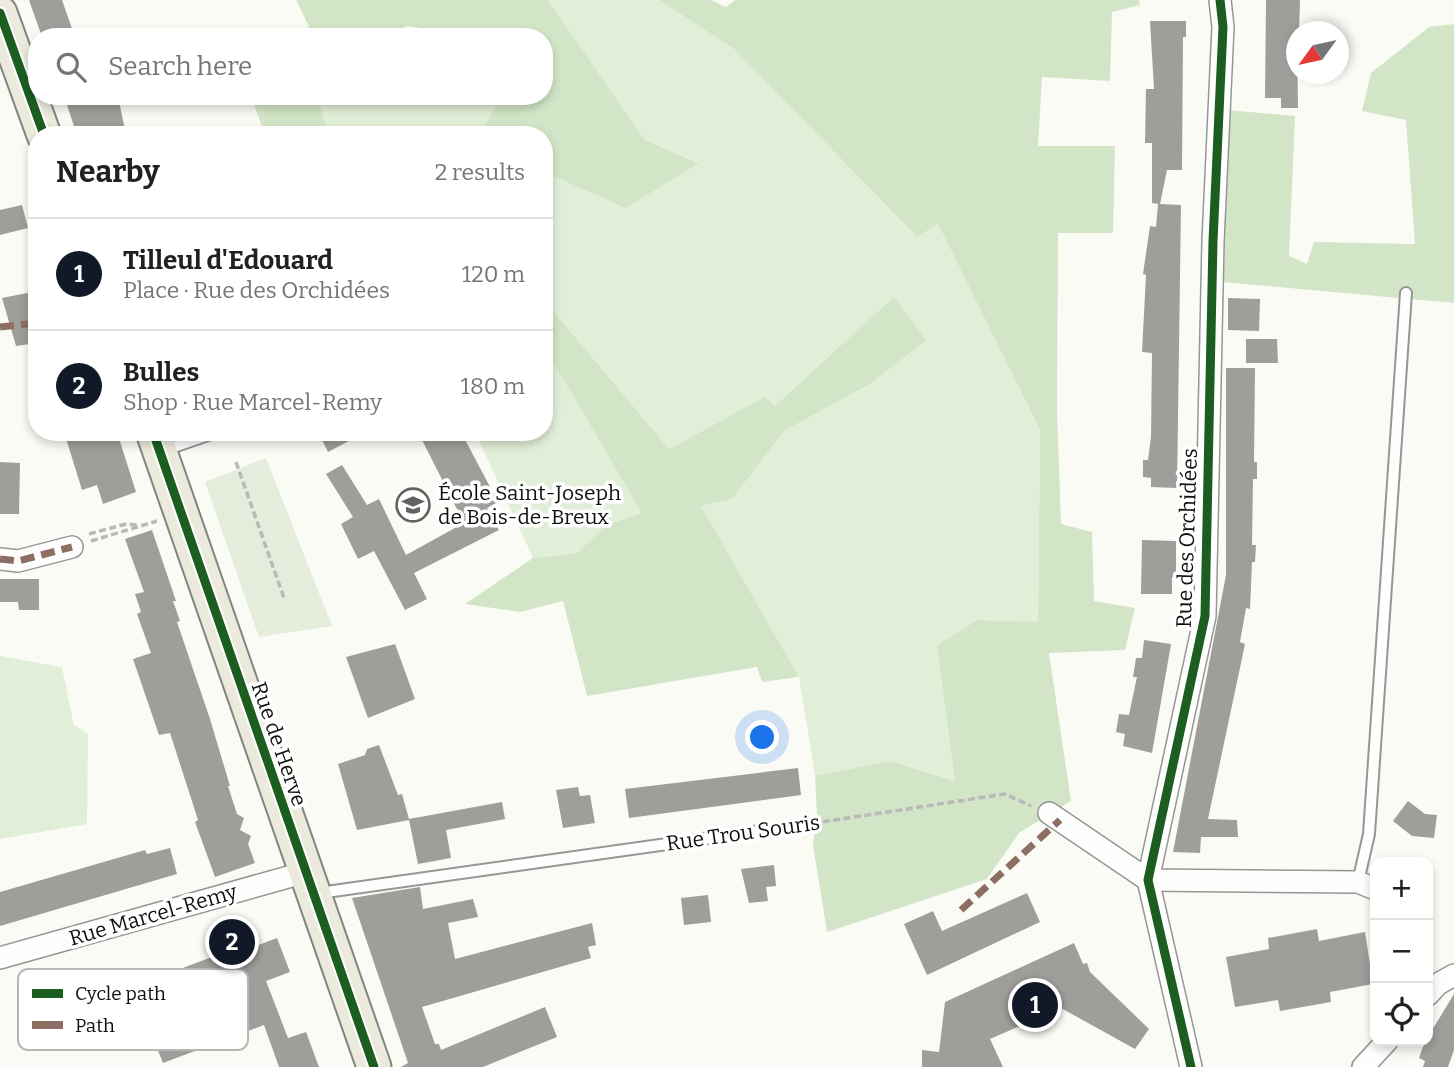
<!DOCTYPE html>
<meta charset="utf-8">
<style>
body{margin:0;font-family:Bitter,serif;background:#f6f6f6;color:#202124}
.controls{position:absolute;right:21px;bottom:21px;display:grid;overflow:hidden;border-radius:14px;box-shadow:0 4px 10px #0003}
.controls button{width:63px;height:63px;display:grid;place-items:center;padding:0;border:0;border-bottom:2px solid #e0e0e0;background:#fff;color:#202124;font:35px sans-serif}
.compass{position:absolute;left:1286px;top:21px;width:63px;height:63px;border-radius:50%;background:#fff;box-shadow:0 4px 10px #0003;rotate:237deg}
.you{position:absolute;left:763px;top:738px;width:24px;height:24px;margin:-18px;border:5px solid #fff;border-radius:50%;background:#1a73e8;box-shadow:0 0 0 10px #1a73e833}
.badge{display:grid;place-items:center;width:46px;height:46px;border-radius:50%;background:#111827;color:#fff;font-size:23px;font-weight:700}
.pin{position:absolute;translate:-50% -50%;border:4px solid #fff;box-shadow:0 2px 7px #0006}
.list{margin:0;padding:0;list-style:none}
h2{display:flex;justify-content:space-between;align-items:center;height:91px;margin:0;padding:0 28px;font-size:30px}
h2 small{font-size:23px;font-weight:400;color:#757577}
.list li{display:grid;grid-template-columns:46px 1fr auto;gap:21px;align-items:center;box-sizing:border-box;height:112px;padding:0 28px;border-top:2px solid #e0e0e0}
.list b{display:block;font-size:26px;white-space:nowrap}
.list p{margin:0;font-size:23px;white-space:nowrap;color:#757577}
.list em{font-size:23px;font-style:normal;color:#757577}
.icon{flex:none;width:38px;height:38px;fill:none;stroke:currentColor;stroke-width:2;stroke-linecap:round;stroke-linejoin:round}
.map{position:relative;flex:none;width:1454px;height:1067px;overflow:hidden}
.search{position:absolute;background:#fff;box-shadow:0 4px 10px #0003;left:28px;top:28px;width:525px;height:77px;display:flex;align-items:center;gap:18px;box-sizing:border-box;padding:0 24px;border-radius:28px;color:#757577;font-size:26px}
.panel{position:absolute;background:#fff;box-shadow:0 4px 10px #0003;left:28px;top:126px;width:525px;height:315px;border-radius:28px}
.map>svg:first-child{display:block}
.green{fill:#e2efd8}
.forest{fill:#d2e6c7}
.cemetery{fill:#e4ecdb}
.building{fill:#9f9e9b}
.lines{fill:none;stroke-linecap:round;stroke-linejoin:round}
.service-casing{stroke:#969694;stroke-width:14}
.minor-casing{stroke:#969694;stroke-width:24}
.primary-casing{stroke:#838381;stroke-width:37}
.path{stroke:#b9b9b8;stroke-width:3.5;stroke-dasharray:7 3.5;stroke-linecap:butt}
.service{stroke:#fefefe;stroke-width:10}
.minor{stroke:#fefefe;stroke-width:21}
.primary{stroke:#ebeadc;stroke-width:33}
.quiet{stroke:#8d6e63;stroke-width:7;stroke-dasharray:14 7;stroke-linecap:butt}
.cycleway-casing{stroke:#fff;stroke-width:13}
.cycleway{stroke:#1b5e20;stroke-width:9}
.labels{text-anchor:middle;stroke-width:7;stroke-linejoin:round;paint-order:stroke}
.poi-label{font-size:21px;fill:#101010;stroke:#fff;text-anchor:start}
.street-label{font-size:21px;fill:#101010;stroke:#fff}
.key{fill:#fff;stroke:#b7b7b7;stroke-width:2}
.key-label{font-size:19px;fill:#101010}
</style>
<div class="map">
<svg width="1454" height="1067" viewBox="0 0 1454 1067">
<rect width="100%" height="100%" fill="#fbfbf6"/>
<!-- green -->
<g class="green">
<polygon points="548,0 659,0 734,49 917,237 938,224 1040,430 1038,623 977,620 937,645 956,781 890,761 815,776 799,677 700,505 732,499 784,431 870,384 926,339 775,406 764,398 669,449 544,300 544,142 552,146 698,162 645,140"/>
<polygon points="318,96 501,96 480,135 328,135"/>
<polygon points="548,352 643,513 606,525 577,553 533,558 475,432 544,432 544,353"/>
<polygon points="0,656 62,667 74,725 88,734 87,824 0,839"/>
</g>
<!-- forest -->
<g class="forest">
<polygon points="296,0 548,0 645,140 699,163 626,208 544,172 552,146 544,142 544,135 530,135 515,127 510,135 480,135 501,96 544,96 544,37 455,37 444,31 406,26 388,37 314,37"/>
<polygon points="659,0 711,0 726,7 735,0 1139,0 1140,5 1112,12 1110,81 1042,77 1038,146 1115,146 1113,233 1058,233 1057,411 1061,524 1092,532 1094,601 1135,608 1125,650 1049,653 1071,801 1019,833 987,879 827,932 813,845 817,815 815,776 890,761 955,781 937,645 977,620 1038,622 1040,430 938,224 917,237 734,49"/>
<polygon points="1454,24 1454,303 1222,282 1228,110 1295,116 1289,256 1307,264 1314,242 1415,244 1406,120 1362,111 1371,73 1429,27"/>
<polygon points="251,96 318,96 328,135 265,135"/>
<polygon points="894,297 926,340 870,384 784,431 732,499 701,506 799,677 762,682 757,667 587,696 563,601 520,612 465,604 533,558 577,553 606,525 642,513 548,353 544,353 544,300 669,449 765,397 775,406"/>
</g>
<!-- cemetery -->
<polygon class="cemetery" points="266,458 332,626 259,637 205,482"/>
<!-- building -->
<g class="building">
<polygon points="29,0 62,0 75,37 42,37"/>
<polygon points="1266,0 1300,0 1299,32 1297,32 1298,108 1281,108 1281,98 1265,98"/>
<polygon points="1150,21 1186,21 1186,37 1183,37 1182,170 1167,170 1160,204 1181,205 1177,488 1151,487 1151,478 1143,477 1143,460 1148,460 1151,437 1152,353 1142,352 1146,275 1143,274 1150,226 1156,227 1158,204 1152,203 1152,143 1145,143 1146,89 1154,89"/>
<polygon points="64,96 118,96 126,135 77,135"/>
<polygon points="22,205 28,228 0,235 0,210"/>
<polygon points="37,291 37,343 16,346 2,298"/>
<polygon points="1228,298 1260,299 1259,331 1228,330"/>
<polygon points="1246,339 1277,339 1278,363 1246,363"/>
<polygon points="1226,368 1255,368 1254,462 1257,462 1257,479 1253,479 1252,545 1256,545 1255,562 1252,562 1250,609 1246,608 1240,642 1245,644 1241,663 1208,819 1237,820 1238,837 1201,837 1200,853 1173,852 1226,575"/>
<polygon points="64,432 117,432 136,492 103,504 97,485 82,490"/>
<polygon points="318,432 366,432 328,452"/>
<polygon points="418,432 461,432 498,502 487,508 499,530 414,573 427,599 405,610 374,551 358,559 341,524 353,517 326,474 342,465 367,505 379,499 406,555 464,523"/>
<polygon points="0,462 20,463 19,514 0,514"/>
<polygon points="152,530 176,601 173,601 180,621 177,622 210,719 230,786 228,786 237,814 244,818 240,830 251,836 248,844 255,863 215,877 195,822 198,820 170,733 159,735 133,659 151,653 137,614 141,612 135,594 144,592 125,539"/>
<polygon points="1142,540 1176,541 1176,577 1172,577 1172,594 1141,594"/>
<polygon points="0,579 39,579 39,610 19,610 18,602 0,602"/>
<polygon points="1144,640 1171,644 1152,753 1123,746 1125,734 1116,732 1119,714 1129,715 1137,677 1133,677 1136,658 1142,658"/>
<polygon points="395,644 415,699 368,718 346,657"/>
<polygon points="379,745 398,795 402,794 409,819 502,802 505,819 446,830 451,858 418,864 409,820 357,830 338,764 365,755 367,749"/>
<polygon points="798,768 801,795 629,818 625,789"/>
<polygon points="578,787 580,796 590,795 595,823 563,828 556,790"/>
<polygon points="1408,801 1425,814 1437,815 1434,838 1412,836 1393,821"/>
<polygon points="170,848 177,874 0,926 0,892 145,850 147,854"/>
<polygon points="774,865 776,886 766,887 768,901 749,903 741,869"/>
<polygon points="420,887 423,909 473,899 478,917 448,923 455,959 592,923 596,945 588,947 591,958 422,1007 435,1044 439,1044 441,1050 545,1007 557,1037 483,1067 401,1067 408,1063 352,898"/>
<polygon points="1027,893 1040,922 927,975 904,924 933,911 942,931"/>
<polygon points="708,895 711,922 684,925 681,898"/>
<polygon points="244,924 253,947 277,938 290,972 266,981 288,1038 306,1032 319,1067 279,1067 264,1025 163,1063 157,1048 162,1046 138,985 217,955 210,937"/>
<polygon points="1317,929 1319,941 1365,932 1373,984 1330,992 1331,1002 1280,1011 1278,1000 1235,1007 1226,957 1269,949 1268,938"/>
<polygon points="1074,943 1083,964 1087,963 1090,972 1149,1029 1135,1049 1061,1008 990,1039 1003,1067 922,1067 922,1050 939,1052 945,1002"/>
<polygon points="1454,994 1454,1050 1448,1067 1423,1067 1425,1061 1419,1058 1425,1041 1428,1041 1430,1027 1434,1027"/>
</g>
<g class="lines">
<defs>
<g id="service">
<polyline points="162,451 217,432"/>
<polyline points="1358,882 1369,834 1406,293"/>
<polyline points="319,893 788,827"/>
</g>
<g id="minor">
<polyline points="0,559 18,561 72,547"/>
<polyline points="1049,813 1148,880 1358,882 1375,889"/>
<polyline points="0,958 306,872"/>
<polyline points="1428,995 1438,984 1454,975"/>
<polyline points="1191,1067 1148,880 1205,616 1213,241 1223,27 1220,0"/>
<polyline points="1363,1067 1387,1041"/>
</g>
<g id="primary">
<polyline points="0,13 44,135"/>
<polyline points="153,432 374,1067"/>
</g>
</defs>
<!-- service casing -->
<use href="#service" class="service-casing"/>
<!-- minor casing -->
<use href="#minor" class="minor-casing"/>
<!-- primary casing -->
<use href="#primary" class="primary-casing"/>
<!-- path -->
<g class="path">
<polyline points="236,462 284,598"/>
<polyline points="89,534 126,524 137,525"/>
<polyline points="91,541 157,521"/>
<polyline points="802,825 1005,794 1031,806"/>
</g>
<!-- service -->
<use href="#service" class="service"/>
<!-- minor -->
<use href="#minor" class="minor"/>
<!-- primary -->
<use href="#primary" class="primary"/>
<!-- quiet -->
<g class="quiet">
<polyline points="0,327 37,323"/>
<polyline points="0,559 18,561 72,547"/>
<polyline points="961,910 1060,820"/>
</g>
<defs>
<g id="cycleway">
<polyline points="0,13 44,135"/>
<polyline points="153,432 374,1067"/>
<polyline points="1191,1067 1148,880 1205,616 1213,241 1223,27 1220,0"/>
</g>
</defs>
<!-- cycleway casing -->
<use href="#cycleway" class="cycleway-casing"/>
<!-- cycleway -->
<use href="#cycleway" class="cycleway"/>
</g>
<!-- icons -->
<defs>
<symbol id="school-ring" viewBox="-11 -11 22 22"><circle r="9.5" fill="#fff" stroke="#626260" stroke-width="1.5"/><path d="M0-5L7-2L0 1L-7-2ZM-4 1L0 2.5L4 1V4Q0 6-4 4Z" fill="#626260"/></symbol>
</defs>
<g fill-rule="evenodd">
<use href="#school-ring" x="394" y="486" width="38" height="38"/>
</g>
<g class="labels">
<!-- poi labels -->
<g class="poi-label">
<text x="438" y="500">École Saint-Joseph<tspan x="438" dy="24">de Bois-de-Breux</tspan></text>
</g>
<!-- street labels -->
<g class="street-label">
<text transform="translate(1187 538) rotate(-88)" y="7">Rue des Orchidées</text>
<text transform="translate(279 744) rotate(71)" y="7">Rue de Herve</text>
<text transform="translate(743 833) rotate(-8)" y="7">Rue Trou Souris</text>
<text transform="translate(153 915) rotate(-16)" y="7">Rue Marcel-Remy</text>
</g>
</g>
<!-- legend -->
<rect x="18" y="969" width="230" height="81" rx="10" class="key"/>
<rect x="32" y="989" width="31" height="9" fill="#1b5e20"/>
<rect x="32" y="1021" width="31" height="8" fill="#8d6e63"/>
<g class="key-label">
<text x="75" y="1000">Cycle path</text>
<text x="75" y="1032">Path</text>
</g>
</svg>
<div class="controls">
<button>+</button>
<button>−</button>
<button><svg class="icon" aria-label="locate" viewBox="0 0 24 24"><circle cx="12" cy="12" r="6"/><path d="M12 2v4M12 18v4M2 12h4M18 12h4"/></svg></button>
</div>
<svg class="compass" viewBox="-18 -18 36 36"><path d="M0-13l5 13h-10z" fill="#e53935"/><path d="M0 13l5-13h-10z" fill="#757577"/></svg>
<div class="you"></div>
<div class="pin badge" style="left:1035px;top:1005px">1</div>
<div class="pin badge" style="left:232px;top:942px">2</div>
<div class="search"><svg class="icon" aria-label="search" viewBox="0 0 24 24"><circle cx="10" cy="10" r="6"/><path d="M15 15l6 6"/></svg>Search here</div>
<section class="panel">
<h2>Nearby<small>2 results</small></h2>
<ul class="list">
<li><span class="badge">1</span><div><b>Tilleul d'Edouard</b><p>Place · Rue des Orchidées</p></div><em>120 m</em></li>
<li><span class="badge">2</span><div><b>Bulles</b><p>Shop · Rue Marcel-Remy</p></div><em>180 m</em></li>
</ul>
</section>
</div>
